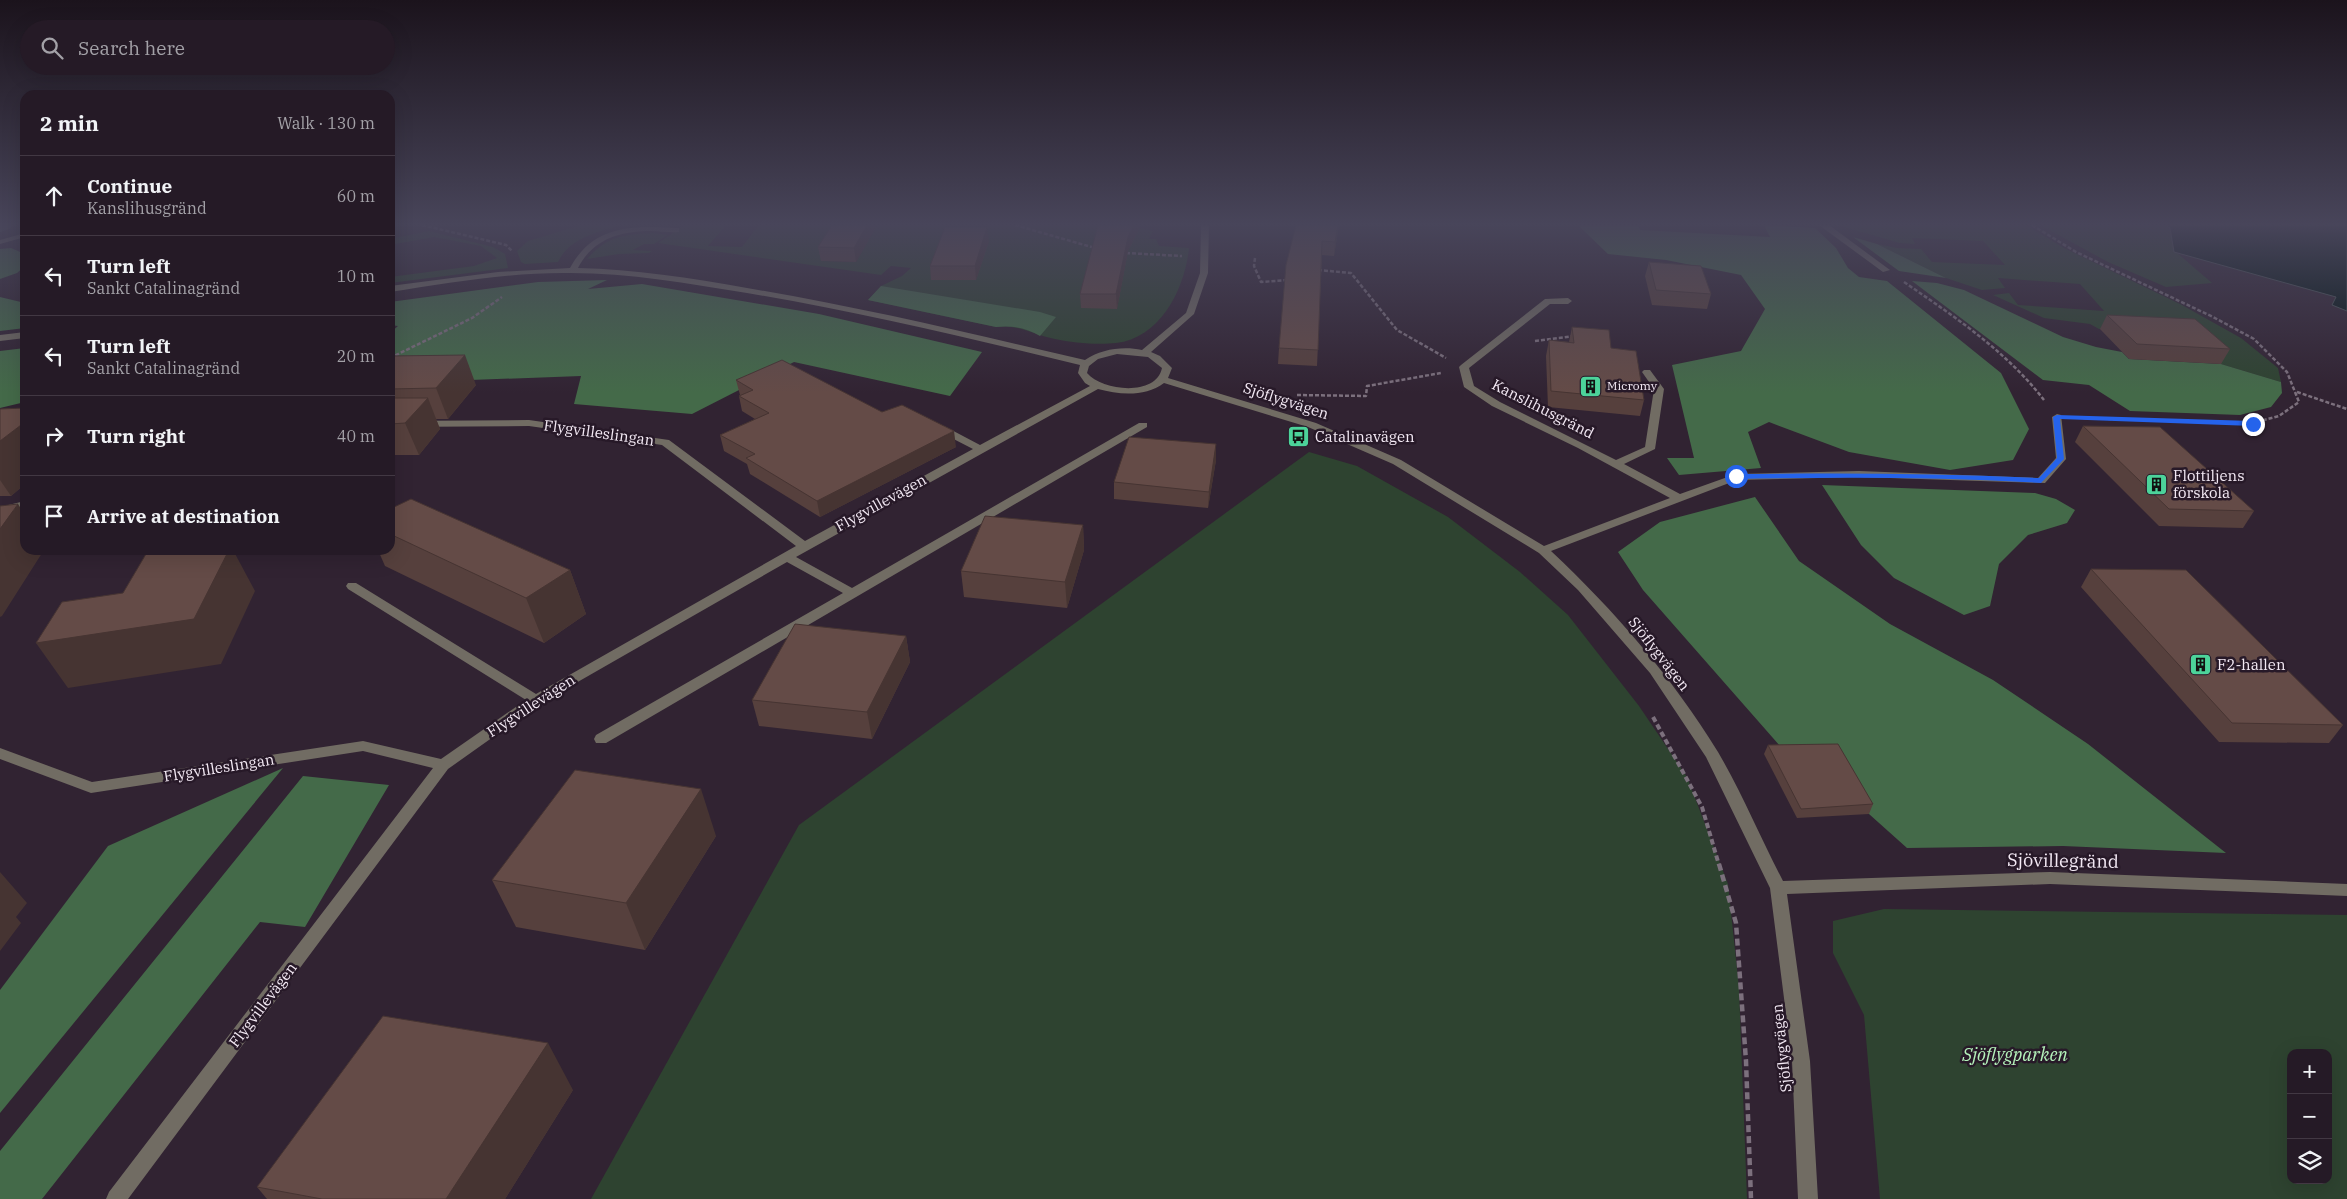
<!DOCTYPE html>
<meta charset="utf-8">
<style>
body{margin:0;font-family:"IBM Plex Serif",serif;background:#312732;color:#f1f3f6}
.controls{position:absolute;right:15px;bottom:15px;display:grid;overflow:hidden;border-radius:10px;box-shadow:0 5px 20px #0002}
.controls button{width:45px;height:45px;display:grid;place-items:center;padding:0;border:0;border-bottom:1px solid #423843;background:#251a26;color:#f1f3f6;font:25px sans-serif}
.stop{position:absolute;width:15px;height:15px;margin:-11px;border:4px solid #2563eb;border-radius:50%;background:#fff}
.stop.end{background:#2563eb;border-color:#fff;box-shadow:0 1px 5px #0008}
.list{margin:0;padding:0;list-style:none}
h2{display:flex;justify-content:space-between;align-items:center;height:65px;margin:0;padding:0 20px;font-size:21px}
h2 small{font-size:16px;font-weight:400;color:#a3a1a7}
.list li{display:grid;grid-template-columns:32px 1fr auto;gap:15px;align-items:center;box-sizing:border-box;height:80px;padding:0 20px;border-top:1px solid #423843}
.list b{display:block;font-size:19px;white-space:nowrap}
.list p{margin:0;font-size:16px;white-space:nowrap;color:#a3a1a7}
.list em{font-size:16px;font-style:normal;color:#a3a1a7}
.icon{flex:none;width:28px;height:28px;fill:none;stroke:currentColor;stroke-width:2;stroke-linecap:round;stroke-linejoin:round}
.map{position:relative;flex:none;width:2347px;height:1199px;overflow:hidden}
.search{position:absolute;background:#251a26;box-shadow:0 5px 20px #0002;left:20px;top:20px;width:375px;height:55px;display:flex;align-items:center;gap:12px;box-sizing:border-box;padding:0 18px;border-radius:28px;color:#a3a1a7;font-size:19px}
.panel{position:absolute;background:#251a26;box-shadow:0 5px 20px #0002;left:20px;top:90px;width:375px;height:465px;border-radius:15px}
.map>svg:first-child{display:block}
.green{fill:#2e4330;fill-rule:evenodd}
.forest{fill:#446a49}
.water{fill:#011414;stroke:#4a5457}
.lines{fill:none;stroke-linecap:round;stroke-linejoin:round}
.stream{stroke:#4a5457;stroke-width:8}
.path-far2{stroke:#7c707d;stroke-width:2.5;stroke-dasharray:4 2;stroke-linecap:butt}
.path-far1{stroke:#7c707d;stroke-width:4;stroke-dasharray:5.5 3;stroke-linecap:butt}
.path{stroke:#7c707d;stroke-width:4.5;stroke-dasharray:7 4;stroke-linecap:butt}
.minor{fill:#716c63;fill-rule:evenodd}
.wall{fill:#56403d}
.shaded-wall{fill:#463432}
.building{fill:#644b47;stroke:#463432}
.route{fill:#2563eb}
.labels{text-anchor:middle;stroke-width:5;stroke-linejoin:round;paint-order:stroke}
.far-poi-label{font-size:12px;fill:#f3e9f4;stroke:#271928;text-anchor:start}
.street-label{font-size:15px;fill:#f3e9f4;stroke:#271928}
.poi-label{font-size:15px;fill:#f3e9f4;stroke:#271928;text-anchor:start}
.near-street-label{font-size:18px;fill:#f3e9f4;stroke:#271928}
.near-park-label{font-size:18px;font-style:italic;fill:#b4f2ba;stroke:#271928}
</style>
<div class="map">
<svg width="2347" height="1199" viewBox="0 0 2347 1199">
<rect width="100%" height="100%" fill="#312332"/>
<!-- green -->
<g class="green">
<path d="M 582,225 L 621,225 C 598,232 569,238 558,262 L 525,264 L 521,262 L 517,251 L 528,241 Z"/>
<path d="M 675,225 L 726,225 L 708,246 L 742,247 L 759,225 L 843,225 L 821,261 L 856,262 L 877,225 L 1102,225 L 1140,228 L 1153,231 L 1149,239 L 1156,239 L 1159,246 L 1189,248 C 1185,288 1161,338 1116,343 C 1098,345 1073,343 1055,339 C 1034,335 1018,324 996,327 L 868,300 L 881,286 L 902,276 L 911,268 L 891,266 L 881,275 L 658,243 L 683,226 Z"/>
<polygon points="1837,225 2026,225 2064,248 2182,305 2241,338 2278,368 2281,382 2221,364 2187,334 2099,329 2090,324 2044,318 1993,295 2009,293 2018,305 2104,311 2080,284 1998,278 2005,288 1982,290 1946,278 1877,244 1897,248 1921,249 1932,262 2005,265 1983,241 1912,238 1915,244 1900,243"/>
<polygon points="2046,225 2347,225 2347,311 2332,305 2336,297 2176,252 2212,283 2166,287 2108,262 2042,226"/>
<polygon points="429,231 493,247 505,254 508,268 390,283 390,277 474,266 497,258 481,246 434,237 390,245 390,239"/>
<path d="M 654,233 L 668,235 L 654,244 L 644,244 L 633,250 L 652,251 L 649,253 L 619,254 L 587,259 C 607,236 625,234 654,233 Z"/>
<polygon points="1309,452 1357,466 1448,517 1520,572 1568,615 1639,706 1687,777 1728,884 1739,988 1747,1199 591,1199 799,825"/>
<path d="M 1884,909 L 2347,915 L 2347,1199 L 1880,1199 L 1864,1015 L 1833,953 L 1833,921 ZM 2291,1053 L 2328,1053 L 2328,1180 L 2291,1180 Z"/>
</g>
<!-- forest -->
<g class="forest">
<polygon points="1578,225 1638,225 1640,230 1770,237 1764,225 1815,228 1836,248 1848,268 1859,277 1887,281 2001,373 2029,429 2013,460 1950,470 1849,452 1769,422 1748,432 1761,468 1679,475 1667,458 1694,458 1672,365 1741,351 1765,309 1741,275 1666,260 1608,254"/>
<polygon points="1853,237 1877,244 1946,278 1899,271"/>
<polygon points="11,248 25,254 25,266 17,273 0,279 0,249"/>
<polygon points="607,280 588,289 642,284 819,314 982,352 950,396 794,362 692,414 574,404 581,376 390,383 390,333 398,326 390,325 390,302 538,282"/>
<polygon points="1912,281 1937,283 1964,290 2063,337 2096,347 2122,352 2129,359 2221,364 2281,382 2282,393 2271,407 2240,415 2130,411 2089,385 2043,380"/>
<path d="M 881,286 L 1040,312 L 1056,317 L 1040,336 C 1027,328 1012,325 996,327 L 868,300 Z"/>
<polygon points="0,297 25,303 25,328 0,331"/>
<polygon points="25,348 25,402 0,408 0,351"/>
<polygon points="1822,485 2035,493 2056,499 2075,510 2067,523 2028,535 1999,564 1990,606 1964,615 1894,578 1861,545"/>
<polygon points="1755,497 1799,561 1890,624 1993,680 2088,744 2226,853 2063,846 1907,848 1869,814 1833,754 1787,754 1643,590 1618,552 1660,522"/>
<polygon points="283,768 0,1113 0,990 108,846"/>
<polygon points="303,776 389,785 305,927 260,922 42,1199 0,1199 0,1151"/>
</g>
<!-- water -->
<polygon class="water" points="2165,225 2347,225 2347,311 2332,305 2336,297 2174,252 2170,228"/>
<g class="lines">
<!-- stream -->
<polyline class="stream" points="0,228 8,225"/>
<!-- path-far2 -->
<g class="path-far2">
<polyline points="422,225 506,245 512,251"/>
<polyline points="1015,225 1095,248"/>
<polyline points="2032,225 2076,252 2213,317 2254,339 2287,372 2299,402 2279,416 2253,423 2081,418"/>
<polyline points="1126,253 1182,256"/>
<polyline points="1255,258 1254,266 1261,282 1288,280"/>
<polyline points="1318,270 1351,273 1397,330 1446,358"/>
<path d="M 1904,282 C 1955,317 2006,351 2044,400"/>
<polyline points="1535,341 1574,336"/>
<polyline points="390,358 472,318 502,297"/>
<polyline points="2297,392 2347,409"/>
<polyline points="1297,395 1366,396 1367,386 1441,373"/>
</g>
<!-- path-far1 -->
<polyline class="path-far1" points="1653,717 1702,807 1719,865"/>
<!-- path -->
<polyline class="path" points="1719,864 1736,923 1746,1061 1751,1199"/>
<!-- minor -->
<g class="minor">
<path d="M 1201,225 L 1209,225 L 1208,273 L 1194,314 L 1151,352 L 1160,356 L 1172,368 L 1168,378 L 1316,423 L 1401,460 L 1544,546 L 1670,498 L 1578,448 L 1492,406 L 1464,387 L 1459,367 L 1461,365 L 1545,299 L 1568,298 L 1572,301 L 1568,304 L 1550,304 L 1469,368 L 1474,386 L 1500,402 L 1616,460 L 1645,447 L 1654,389 L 1642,372 L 1644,370 L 1650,370 L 1664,389 L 1655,449 L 1624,464 L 1680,494 L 1736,474 L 1859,471 L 2038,478 L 2056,458 L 2052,417 L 2057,414 L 2061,415 L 2066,459 L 2045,483 L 1859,477 L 1737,480 L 1551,551 C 1615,611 1672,677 1718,752 C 1742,793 1761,839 1783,881 L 2050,872 L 2347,884 L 2347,896 L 2050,884 L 1787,894 L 1810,1061 L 1818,1199 L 1798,1199 L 1792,1061 L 1770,888 L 1706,757 L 1650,673 L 1578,590 L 1539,553 L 1393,464 L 1308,427 L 1164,383 C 1145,397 1120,395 1098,389 L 796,557 L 852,588 L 1139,423 L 1147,423 L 1147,427 L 606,743 L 596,743 L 594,739 L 596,735 L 843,593 L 787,562 L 541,703 L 448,769 L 128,1199 L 106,1199 L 109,1192 L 433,768 L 363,751 L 91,793 L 0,759 L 0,748 L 92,782 L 363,741 L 441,759 L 526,700 L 348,589 L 346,586 L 348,583 L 356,583 L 536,694 L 796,546 L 662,445 L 529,426 L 390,427 L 390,421 L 529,420 L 669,440 L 805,541 L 973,449 L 936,430 L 936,426 L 944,426 L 980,445 L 1090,386 L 1085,383 L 1078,373 L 1080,365 C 969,338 859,312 747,293 C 686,283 624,272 563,273 C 505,273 447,283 390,292 L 390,286 L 498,272 L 570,268 C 593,225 632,225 676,228 L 679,228 L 679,232 C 670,233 660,231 651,231 C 620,231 593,239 578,268 C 634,269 691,278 747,288 C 861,307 973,334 1085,360 C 1101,349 1123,346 1142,350 L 1186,313 L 1200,273 ZM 1117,354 L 1148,357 L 1162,368 C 1156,397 1102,391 1087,373 L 1089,366 L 1098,359 Z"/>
<polygon points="1819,225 1829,225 1890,270 1883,272"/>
<polygon points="25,233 25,237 0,244 0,240"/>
<polygon points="25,332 25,338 0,341 0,335"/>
<polygon points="25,501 25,508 0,514 0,507"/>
</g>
</g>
<!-- wall -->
<g class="wall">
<polygon points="832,225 877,225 856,262 821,261 818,247"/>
<polygon points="1098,225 1141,225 1128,251 1117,309 1081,308 1080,294"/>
<polygon points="1296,225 1339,225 1334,256 1322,255 1317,366 1278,364 1279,348"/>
<polygon points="989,241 976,280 931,280 930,266"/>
<polygon points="1649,262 1711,294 1707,309 1652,305 1645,276"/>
<polygon points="2107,315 2230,349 2221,364 2129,359 2100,329"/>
<polygon points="1572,327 1611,348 1644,400 1640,416 1548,407 1546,356 1549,340 1569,342"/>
<polygon points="390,356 476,385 448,419 436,419 440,429 419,455 395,455 392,459 390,459"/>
<polygon points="736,380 882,412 956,447 820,517 750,474 747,464 724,451 720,435 755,419 742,411 739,396 740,395"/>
<polygon points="25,408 25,484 11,496 0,496 0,409"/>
<polygon points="2083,426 2254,511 2243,528 2159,526 2075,442"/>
<polygon points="1216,460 1208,508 1114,499 1114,482"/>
<polygon points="390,509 570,570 586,614 544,643 385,566 378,550 390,550"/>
<polygon points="1083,525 1084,550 1067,608 964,597 961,571"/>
<polygon points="2091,569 2343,725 2329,743 2219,742 2081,587"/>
<polygon points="906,636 910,662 872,739 759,726 752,700"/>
<polygon points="1768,745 1873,804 1869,814 1797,818 1764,754"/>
<polygon points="716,836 645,950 516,927 492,880"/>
<polygon points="573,1090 505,1199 267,1199 257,1187"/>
</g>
<!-- shaded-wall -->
<g class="shaded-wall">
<polygon points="867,225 877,225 856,262 854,248"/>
<polygon points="1134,225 1141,225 1128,251 1117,309 1116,294 1128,237"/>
<polygon points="1338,225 1339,225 1334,256 1335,242"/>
<polygon points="987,227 989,241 976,280 975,266"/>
<polygon points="465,355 476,385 448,419 436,388"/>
<polygon points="428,398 440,429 419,455 405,423"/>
<polygon points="25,422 25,484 11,496 0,480 0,441"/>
<polygon points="954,431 956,447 820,517 817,501"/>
<polygon points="390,443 395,455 392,459 390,453"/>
<polygon points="1216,444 1216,460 1208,508 1209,492"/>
<polygon points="18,504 25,515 25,550 44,550 2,616 0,617 0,529"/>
<polygon points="1083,525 1084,550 1067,608 1065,582"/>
<polygon points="229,550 233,550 255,591 221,664 68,688 36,643"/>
<polygon points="570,570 586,614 544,643 526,598"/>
<polygon points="906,636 910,662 872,739 867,712"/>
<polygon points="701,789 716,836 645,950 626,903"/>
<polygon points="0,872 27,903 16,917 21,923 0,951"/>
<polygon points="548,1043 573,1090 505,1199 446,1199"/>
</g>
<!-- building -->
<g class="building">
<polygon points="832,225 867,225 854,248 818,247"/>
<polygon points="1098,225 1134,225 1128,237 1116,294 1080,294"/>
<polygon points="1296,225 1338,225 1335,242 1322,241 1318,350 1279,348 1286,265"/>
<polygon points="945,227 987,227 975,266 930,266"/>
<polygon points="1649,262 1701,266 1711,294 1656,290"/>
<polygon points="2107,315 2195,319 2230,349 2137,344"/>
<polygon points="1572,327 1609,330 1611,348 1636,351 1644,400 1551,391 1549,340 1574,343"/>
<polygon points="465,355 436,388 390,389 390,356"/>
<polygon points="782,360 882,412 902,405 954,431 817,501 746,458 755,454 720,435 769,413 739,396 753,390 736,380"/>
<polygon points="390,398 428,398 405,423 390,424"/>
<polygon points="25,408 25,422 0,441 0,409"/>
<polygon points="2083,426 2160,427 2254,511 2169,509"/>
<polygon points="1129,437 1216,444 1209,492 1114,482"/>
<polygon points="411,499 570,570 526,598 390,534 390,509"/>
<polygon points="18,504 0,529 0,506"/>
<polygon points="985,516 1083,525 1065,582 961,571"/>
<polygon points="176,550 229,550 194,619 36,643 62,602 123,593 146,554"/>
<polygon points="2091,569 2186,570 2343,725 2232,723"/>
<polygon points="795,624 906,636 867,712 752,700"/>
<polygon points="1838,744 1873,804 1801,809 1768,745"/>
<polygon points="575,770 701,789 626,903 492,880"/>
<polygon points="383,1016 548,1043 446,1199 322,1199 257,1187"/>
</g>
<!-- sky -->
<linearGradient id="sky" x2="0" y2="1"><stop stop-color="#1b131c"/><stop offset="0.57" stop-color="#48455a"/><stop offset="1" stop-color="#48455a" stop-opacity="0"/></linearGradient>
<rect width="2347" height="393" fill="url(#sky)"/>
<!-- route -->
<path class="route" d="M 2057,415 L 2253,421 L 2256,424 L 2253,426 L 2060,419 L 2064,459 L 2041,483 C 1939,477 1838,477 1736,479 L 1732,476 L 1736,474 C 1837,473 1938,473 2039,478 L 2057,458 L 2053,417 Z"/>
<!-- icons -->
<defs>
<symbol id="building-square" viewBox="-11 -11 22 22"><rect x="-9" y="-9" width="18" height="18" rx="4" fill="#4cd39a" stroke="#271928"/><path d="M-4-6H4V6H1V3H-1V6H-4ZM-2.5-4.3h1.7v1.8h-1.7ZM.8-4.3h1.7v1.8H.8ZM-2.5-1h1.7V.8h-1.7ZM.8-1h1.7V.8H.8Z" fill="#111"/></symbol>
<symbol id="bus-square" viewBox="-11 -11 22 22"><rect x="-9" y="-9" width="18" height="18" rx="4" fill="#4cd39a" stroke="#271928"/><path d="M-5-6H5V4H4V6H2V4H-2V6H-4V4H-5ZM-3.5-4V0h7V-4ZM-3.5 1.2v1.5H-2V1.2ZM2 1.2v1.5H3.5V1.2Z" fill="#111"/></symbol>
</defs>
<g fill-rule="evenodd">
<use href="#building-square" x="1578" y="374" width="25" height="25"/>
<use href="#bus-square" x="1286" y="424" width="25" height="25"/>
<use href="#building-square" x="2144" y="472" width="25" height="25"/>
<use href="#building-square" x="2188" y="652" width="25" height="25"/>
</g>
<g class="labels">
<!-- far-poi labels -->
<g class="far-poi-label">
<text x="1607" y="390">Micromy</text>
</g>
<!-- street labels -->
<g class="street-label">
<text transform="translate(1286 401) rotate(18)" y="5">Sjöflygvägen</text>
<text transform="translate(1543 409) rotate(27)" y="5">Kanslihusgränd</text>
<text transform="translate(599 433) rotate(8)" y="5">Flygvilleslingan</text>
<text transform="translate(881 503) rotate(-29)" y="5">Flygvillevägen</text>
<text transform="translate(1659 654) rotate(52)" y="5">Sjöflygvägen</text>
<text transform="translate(531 706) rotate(-33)" y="5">Flygvillevägen</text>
<text transform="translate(219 768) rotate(-9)" y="5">Flygvilleslingan</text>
<text transform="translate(263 1005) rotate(-53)" y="5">Flygvillevägen</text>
<text transform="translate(1782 1048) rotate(-96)" y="5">Sjöflygvägen</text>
</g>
<!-- poi labels -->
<g class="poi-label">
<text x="1315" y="442">Catalinavägen</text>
<text x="2173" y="481">Flottiljens<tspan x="2173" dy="17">förskola</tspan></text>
<text x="2217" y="670">F2-hallen</text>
</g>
<!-- near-street labels -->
<g class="near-street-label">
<text transform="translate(2063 861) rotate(1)" y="6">Sjövillegränd</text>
</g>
<!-- near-park labels -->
<g class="near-park-label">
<text x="2015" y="1061">Sjöflygparken</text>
</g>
</g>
</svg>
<div class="controls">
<button>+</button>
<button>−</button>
<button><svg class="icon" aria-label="layers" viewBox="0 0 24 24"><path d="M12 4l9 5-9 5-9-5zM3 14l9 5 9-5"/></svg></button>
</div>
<div class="stop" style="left:1736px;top:476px"></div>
<div class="stop end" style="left:2253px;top:424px"></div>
<div class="search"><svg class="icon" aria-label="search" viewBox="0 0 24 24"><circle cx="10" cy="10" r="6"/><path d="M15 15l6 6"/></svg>Search here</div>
<section class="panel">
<h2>2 min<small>Walk · 130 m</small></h2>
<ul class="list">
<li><svg class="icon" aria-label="ahead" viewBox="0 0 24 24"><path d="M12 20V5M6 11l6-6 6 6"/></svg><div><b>Continue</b><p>Kanslihusgränd</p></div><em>60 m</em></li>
<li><svg class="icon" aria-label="left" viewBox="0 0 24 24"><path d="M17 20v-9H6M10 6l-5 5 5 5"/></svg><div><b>Turn left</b><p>Sankt Catalinagränd</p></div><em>10 m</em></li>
<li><svg class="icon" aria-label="left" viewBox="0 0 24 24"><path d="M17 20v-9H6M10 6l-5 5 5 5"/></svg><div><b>Turn left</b><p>Sankt Catalinagränd</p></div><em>20 m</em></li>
<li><svg class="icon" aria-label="right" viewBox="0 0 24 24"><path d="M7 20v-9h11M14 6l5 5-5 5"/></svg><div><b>Turn right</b></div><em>40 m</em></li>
<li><svg class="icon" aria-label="arrive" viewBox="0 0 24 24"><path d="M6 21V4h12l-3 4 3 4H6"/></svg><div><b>Arrive at destination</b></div></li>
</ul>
</section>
</div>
